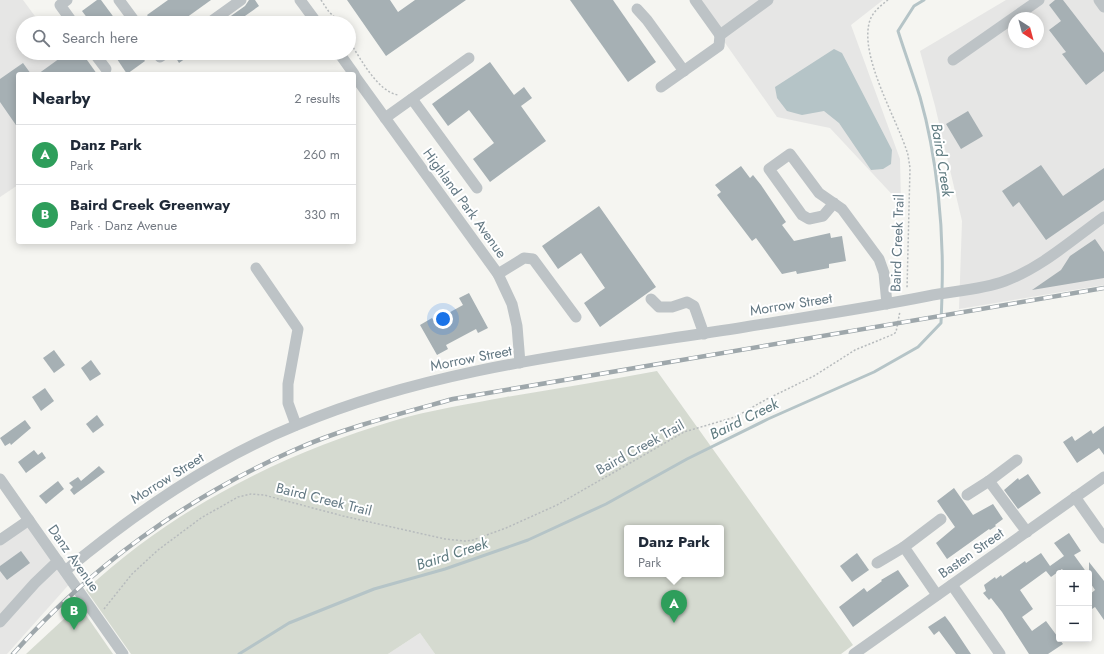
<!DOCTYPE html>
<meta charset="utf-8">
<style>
body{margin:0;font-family:Jost,sans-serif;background:#f6f6f7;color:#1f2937}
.controls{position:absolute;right:12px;bottom:12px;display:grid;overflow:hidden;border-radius:4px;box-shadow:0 2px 10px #0003}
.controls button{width:36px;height:36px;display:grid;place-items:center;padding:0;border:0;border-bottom:1px solid #e0e1e3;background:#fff;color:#1f2937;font:20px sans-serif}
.compass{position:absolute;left:1008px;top:12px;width:36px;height:36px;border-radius:50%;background:#fff;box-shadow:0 2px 10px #0003;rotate:144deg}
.you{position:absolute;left:443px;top:319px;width:14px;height:14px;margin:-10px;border:3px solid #fff;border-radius:50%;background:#1a73e8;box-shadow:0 0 0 6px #1a73e833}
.badge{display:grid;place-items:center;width:26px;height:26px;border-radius:50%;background:#111827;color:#fff;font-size:13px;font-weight:700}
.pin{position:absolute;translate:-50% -33px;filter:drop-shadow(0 1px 2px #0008)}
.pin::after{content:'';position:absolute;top:21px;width:14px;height:12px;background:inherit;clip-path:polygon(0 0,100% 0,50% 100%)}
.popup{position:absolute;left:624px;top:525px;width:100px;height:52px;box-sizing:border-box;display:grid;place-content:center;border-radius:4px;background:#fff;filter:drop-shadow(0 1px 3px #0005);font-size:13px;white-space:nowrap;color:#747a83}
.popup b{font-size:15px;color:#1f2937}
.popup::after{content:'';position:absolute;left:50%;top:100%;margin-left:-8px;border:8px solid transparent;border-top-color:#fff}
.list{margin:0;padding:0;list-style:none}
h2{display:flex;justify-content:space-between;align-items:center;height:52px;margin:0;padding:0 16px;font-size:17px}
h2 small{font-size:13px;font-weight:400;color:#747a83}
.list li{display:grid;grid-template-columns:26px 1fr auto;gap:12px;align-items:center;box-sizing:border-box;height:60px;padding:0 16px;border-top:1px solid #e0e1e3}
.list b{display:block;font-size:15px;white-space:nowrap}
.list p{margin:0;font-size:13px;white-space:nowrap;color:#747a83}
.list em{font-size:13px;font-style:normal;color:#747a83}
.icon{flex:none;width:22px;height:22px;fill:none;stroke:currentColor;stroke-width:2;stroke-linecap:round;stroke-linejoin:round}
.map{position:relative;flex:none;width:1104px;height:654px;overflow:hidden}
.search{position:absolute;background:#fff;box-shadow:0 2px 10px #0003;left:16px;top:16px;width:340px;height:44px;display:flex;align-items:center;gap:10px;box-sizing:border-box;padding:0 14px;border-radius:22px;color:#747a83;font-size:15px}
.panel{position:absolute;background:#fff;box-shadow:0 2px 10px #0003;left:16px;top:72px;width:340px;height:172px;border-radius:4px}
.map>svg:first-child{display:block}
.built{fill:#e6e6e5;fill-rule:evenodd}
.green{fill:#d5dad0;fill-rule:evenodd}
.water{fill:#b5c4c7}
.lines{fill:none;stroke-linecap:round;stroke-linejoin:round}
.stream{stroke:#b5c4c7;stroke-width:3}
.building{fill:#a6b0b4}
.path{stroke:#b7bbbd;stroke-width:1.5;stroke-dasharray:2 2;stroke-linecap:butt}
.minor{stroke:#bdc3c6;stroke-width:11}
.rail-casing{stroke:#9ea7ab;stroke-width:4.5}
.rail{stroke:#fff;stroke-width:3;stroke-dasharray:9;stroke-linecap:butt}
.labels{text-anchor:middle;stroke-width:4;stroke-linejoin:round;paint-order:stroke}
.street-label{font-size:14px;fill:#637883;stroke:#fff}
.water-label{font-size:15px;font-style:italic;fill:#5f7b80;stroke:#fff}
</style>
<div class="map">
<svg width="1104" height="654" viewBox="0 0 1104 654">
<rect width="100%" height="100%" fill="#f5f5f1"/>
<!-- built -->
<g class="built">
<polygon points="0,0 23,0 40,23 23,23 23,53 61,53 76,74 18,74 18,185 0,197"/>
<polygon points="695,0 883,0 851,25 900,159 901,204 830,128 777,117"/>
<path d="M 1006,0 L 1104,0 L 1104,285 L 959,309 L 962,221 L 935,106 L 920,51 ZM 1014,18 L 1038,18 L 1038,42 L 1014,42 Z"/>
<polygon points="29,520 72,581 7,654 0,654 0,540"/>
<polygon points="420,633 435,654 388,654"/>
</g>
<!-- green -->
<g class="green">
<path d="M 657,371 L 853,645 L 841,654 L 435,654 L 420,633 L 388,654 L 131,654 L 86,590 C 171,510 281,454 393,421 C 430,410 469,404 506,397 C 557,389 607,380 657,371 ZM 627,528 L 721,528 L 721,574 L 627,574 Z"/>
<polygon points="79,605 113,654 26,654"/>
</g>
<!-- water -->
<polygon class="water" points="834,49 842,53 892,150 891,164 883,169 871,170 839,123 824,111 802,115 787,111 777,98 775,87"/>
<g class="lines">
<!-- stream -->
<g class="stream">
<path d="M 924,0 L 914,6 L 898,31 C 905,53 913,75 920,97 C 937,156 944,230 942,291"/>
<polyline points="239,654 289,623 374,589 445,569 528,540 606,504 687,459 768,419 874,372 918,347 941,323 942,296"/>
</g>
</g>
<!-- building -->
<g class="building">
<polygon points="97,0 101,0 118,23 91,23 82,11"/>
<polygon points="168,0 211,0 179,23 153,23 147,15"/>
<polygon points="249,0 255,0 259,6 235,23 221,23 245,6"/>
<polygon points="347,0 390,0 398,12 415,0 466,0 386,56"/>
<polygon points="570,0 613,0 656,62 628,82"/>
<polygon points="1055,0 1063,0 1104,53 1104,71 1086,85 1062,54 1066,52 1049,30 1061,21 1049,5"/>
<polygon points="67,53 82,53 97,74 38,74"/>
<polygon points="113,53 139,53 145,61 127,74"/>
<polygon points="173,53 193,53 179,63"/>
<polygon points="490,62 514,95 524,87 532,98 521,106 546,141 490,182 473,159 494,143 469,110 448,126 432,104"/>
<polygon points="23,63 31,74 18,74 18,128 0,102 0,79"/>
<polygon points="968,111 983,136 961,149 946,124"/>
<polygon points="1041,165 1063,196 1104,168 1104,200 1046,240 1019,202 1013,207 1002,191"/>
<polygon points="741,166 750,178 753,175 761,185 786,222 782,225 794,241 830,233 831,238 842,236 846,261 829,264 829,268 797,274 796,271 782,274 756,238 752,241 717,195 721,192 715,185"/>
<polygon points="599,206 656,287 600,327 584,303 605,288 581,253 558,269 542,246"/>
<polygon points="1095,239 1104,252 1104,278 1032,290 1061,270 1070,256"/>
<polygon points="469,293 488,328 478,333 476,329 446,345 448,349 437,355 420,325 432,318 434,321 463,305 459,298"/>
<polygon points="54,350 65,365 54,373 43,358"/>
<polygon points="91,360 101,374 90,381 81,368"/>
<polygon points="45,388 54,401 41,411 32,397"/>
<polygon points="97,415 104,425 93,433 86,424"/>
<polygon points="25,420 31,428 11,445 10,443 5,446 0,438"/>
<polygon points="1104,426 1104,455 1099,448 1077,463 1063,442 1072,436 1075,441 1091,430 1093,434"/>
<polygon points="34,450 38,455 42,452 46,458 26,473 18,462"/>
<polygon points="99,466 105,472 74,495 70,490 73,487 69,483 78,477 81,481"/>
<polygon points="1028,474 1041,493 1018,509 1004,490 1018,478 1019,480"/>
<polygon points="58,481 64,489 46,504 39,496"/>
<polygon points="954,488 973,515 993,504 1003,519 995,525 996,526 990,530 989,529 947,559 936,543 955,527 937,501"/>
<polygon points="1069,533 1081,551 1074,555 1087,573 1075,573 1072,570 1065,573 1062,569 1051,577 1046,571 1020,590 1033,609 1022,617 1032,631 1046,621 1063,644 1048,654 1029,654 1002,612 991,598 989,600 983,593 986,591 984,585 995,577 996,579 1001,575 1002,577 1025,561 1026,563 1041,553 1050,566 1064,556 1054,543"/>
<polygon points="21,551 30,563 7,580 0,571 0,566"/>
<polygon points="857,553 869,570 852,582 840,566"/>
<polygon points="1089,562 1104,581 1104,620 1095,607 1089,611 1089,595 1095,590 1089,581"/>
<polygon points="898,570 909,586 853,627 839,607 864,588 867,592 882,581 881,580"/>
<polygon points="945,616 951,624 971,654 956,654 939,631 934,635 928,627"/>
</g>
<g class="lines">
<!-- path -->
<g class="path">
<polyline points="321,0 329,12 341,23"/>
<path d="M 888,0 C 881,5 873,12 870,20 C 858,56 898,120 908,155 L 910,168 L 907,289"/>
<path d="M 349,41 C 361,59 377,91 398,95"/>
<polyline points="104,609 132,574 158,550 201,518 238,497 251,494 264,495 343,516 445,539 465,541 473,540 506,528 557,505 684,432 735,417 767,399 814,376 855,350 894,334 896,332 900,311"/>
</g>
<!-- minor -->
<g class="minor">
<polyline points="67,0 60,5 73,23"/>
<polyline points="119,0 136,23"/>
<polyline points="300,0 317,23"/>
<polyline points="695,0 720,35"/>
<polyline points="1099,0 1104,7"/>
<polyline points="637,9 647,20 684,71"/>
<polyline points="209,23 241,0"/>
<polyline points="720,35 768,0"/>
<polyline points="94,53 106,69"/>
<polyline points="157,53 160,57 166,53"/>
<polyline points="339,53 354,74"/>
<polyline points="953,60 1039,0"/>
<polyline points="354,75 498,274 512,304 517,326 520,363"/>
<polyline points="661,87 719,46 720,35"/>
<polyline points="412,99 477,188"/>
<polyline points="385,118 469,58"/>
<polyline points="834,203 823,216 809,219 802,215 769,169 790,154 819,193 842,209 879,259 884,273 887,304"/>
<polyline points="256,268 298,329 288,384 288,403 296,425"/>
<polyline points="498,274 524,258 533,259 576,317"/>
<polyline points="651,299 659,307 672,307 687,302 694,306 704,334"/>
<polyline points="1017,460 989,481 1027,532"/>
<polyline points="0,479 123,654"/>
<polyline points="967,495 989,481"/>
<polyline points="1075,497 1104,538"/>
<polyline points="0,540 29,520"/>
<polyline points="877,563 904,547"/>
<path d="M 65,571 C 135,513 211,460 297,425 C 437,366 596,351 745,327 C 806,317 868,308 928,296 C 953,291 981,290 1005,281 C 1041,268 1073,239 1104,217"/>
<polyline points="952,585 1000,654"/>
<polyline points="937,595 904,547 941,519"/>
<polyline points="0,622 35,583 58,561"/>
<polyline points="854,654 1104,477"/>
</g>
<defs>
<path id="rail" d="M 13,654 C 90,567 186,498 292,451 C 343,428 399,414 453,399 L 1104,288"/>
</defs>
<!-- rail casing -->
<use href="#rail" class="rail-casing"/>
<!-- rail -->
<use href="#rail" class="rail"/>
</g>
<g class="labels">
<!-- street labels -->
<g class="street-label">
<text transform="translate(465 203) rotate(54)" y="5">Highland Park Avenue</text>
<text transform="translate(897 243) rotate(-88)" y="5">Baird Creek Trail</text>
<text transform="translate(791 304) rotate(-9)" y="5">Morrow Street</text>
<text transform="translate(471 358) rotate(-11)" y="5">Morrow Street</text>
<text transform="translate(640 447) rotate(-29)" y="5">Baird Creek Trail</text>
<text transform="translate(167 478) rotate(-32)" y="5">Morrow Street</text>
<text transform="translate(324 499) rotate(14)" y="5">Baird Creek Trail</text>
<text transform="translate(971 553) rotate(-35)" y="5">Basten Street</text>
<text transform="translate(74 558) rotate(55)" y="5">Danz Avenue</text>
</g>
<!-- water labels -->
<g class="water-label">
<text transform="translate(942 160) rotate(81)" y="5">Baird Creek</text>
<text transform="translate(744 419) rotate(-26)" y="5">Baird Creek</text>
<text transform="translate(452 554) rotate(-18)" y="5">Baird Creek</text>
</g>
</g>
</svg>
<div class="controls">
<button>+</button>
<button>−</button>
</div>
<svg class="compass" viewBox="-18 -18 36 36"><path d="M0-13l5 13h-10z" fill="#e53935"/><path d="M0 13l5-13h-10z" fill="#747a83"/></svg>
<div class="you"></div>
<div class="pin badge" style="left:674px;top:623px;background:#2e9e5b">A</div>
<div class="popup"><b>Danz Park</b>Park</div>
<div class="pin badge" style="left:74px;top:630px;background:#2e9e5b">B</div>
<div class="search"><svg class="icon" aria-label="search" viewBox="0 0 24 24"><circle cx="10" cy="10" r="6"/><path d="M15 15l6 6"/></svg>Search here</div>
<section class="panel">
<h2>Nearby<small>2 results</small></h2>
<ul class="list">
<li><span class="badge" style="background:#2e9e5b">A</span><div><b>Danz Park</b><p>Park</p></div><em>260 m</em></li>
<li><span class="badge" style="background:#2e9e5b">B</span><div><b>Baird Creek Greenway</b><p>Park · Danz Avenue</p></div><em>330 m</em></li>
</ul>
</section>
</div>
